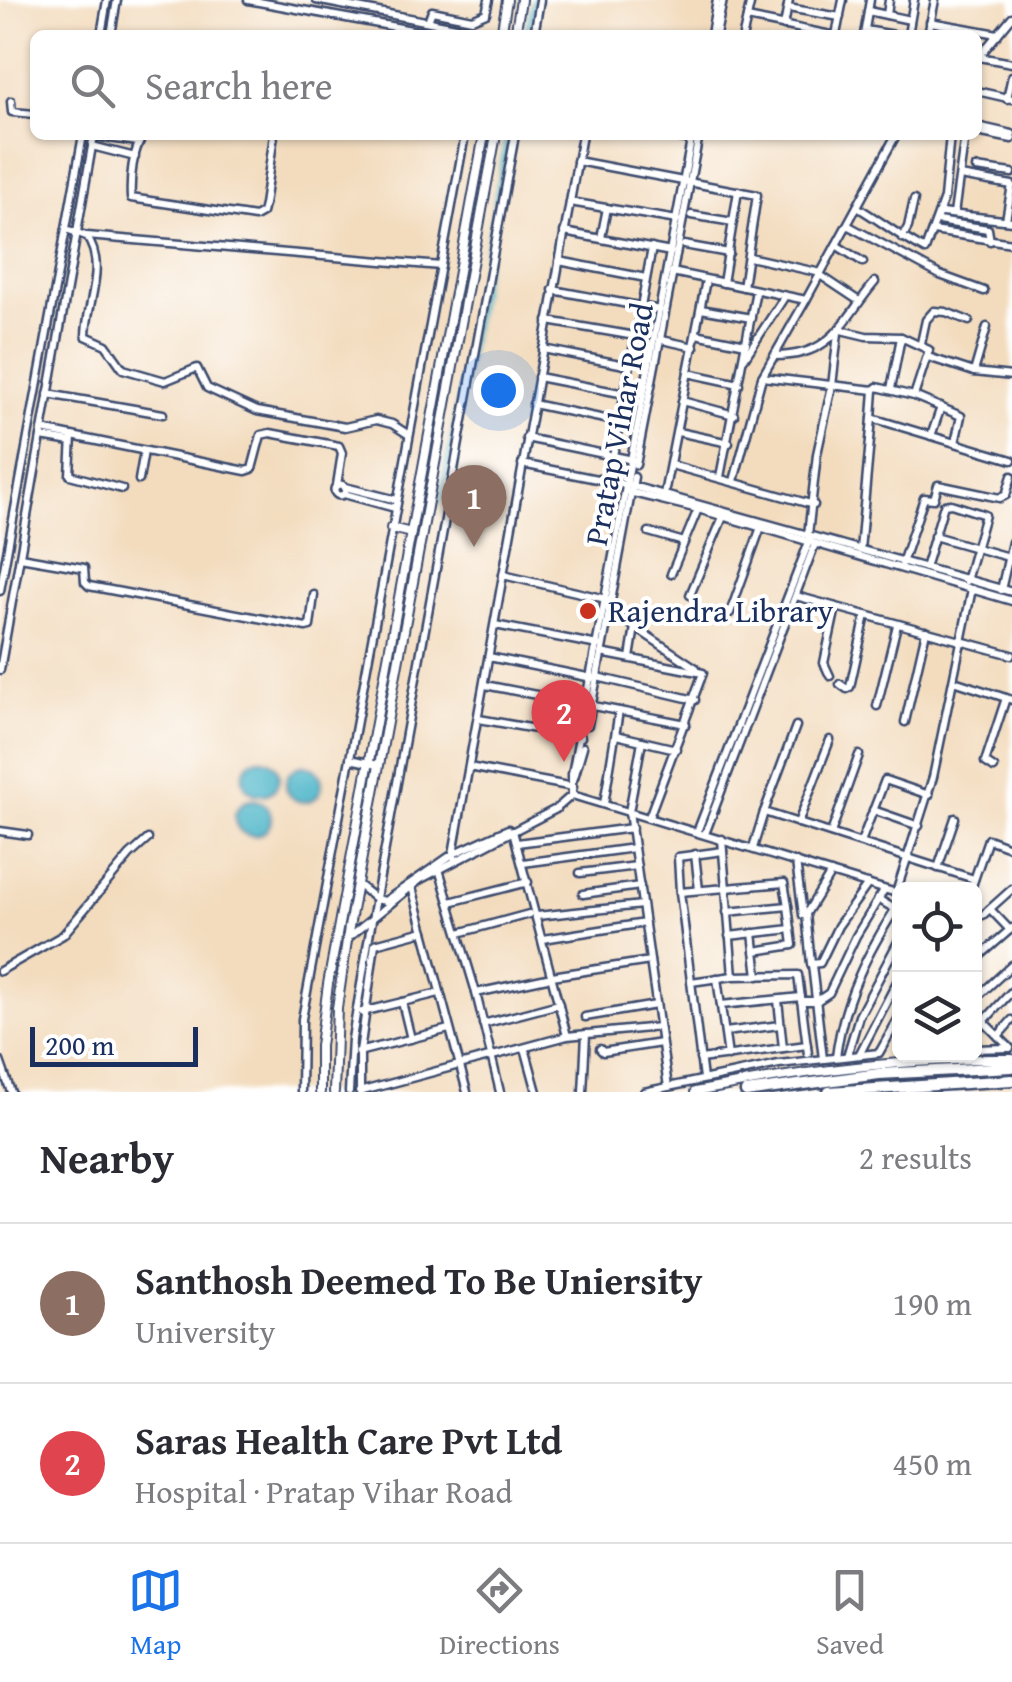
<!DOCTYPE html>
<meta charset="utf-8">
<style>
body{margin:0;font-family:"Gentium Book Plus",serif;background:#f7f7f7;color:#2b2b33}
.controls{position:absolute;right:30px;bottom:30px;display:grid;overflow:hidden;border-radius:15px;box-shadow:0 2px 8px #0004}
.controls button{width:90px;height:90px;display:grid;place-items:center;padding:0;border:0;border-bottom:2px solid #e1e1e2;background:#fff;color:#2b2b33;font:50px sans-serif}
.scale{position:absolute;left:30px;bottom:25px;width:168px;box-sizing:border-box;padding-left:10px;border:5px solid #1b2f5e;border-top:0;font-size:28px;line-height:35px;white-space:nowrap;color:#1b2f5e;-webkit-text-stroke:8px #fff;paint-order:stroke}
.you{position:absolute;left:498px;top:390px;width:35px;height:35px;margin:-25px;border:8px solid #fff;border-radius:50%;background:#1a73e8;box-shadow:0 0 0 15px #1a73e833}
.badge{display:grid;place-items:center;width:65px;height:65px;border-radius:50%;background:#1a73e8;color:#fff;font-size:32px;font-weight:700}
.pin{position:absolute;translate:-50% -82px;filter:drop-shadow(0 2px 5px #0008)}
.pin::after{content:'';position:absolute;top:52px;width:35px;height:30px;background:inherit;clip-path:polygon(0 0,100% 0,50% 100%)}
.list{margin:0;padding:0;list-style:none}
h2{display:flex;justify-content:space-between;align-items:center;height:130px;margin:0;padding:0 40px;font-size:42px}
h2 small{font-size:32px;font-weight:400;color:#7c7c81}
.list li{display:grid;grid-template-columns:65px 1fr auto;gap:30px;align-items:center;box-sizing:border-box;height:160px;padding:0 40px;border-top:2px solid #e1e1e2}
.list b{display:block;font-size:38px;white-space:nowrap}
.list p{margin:0;font-size:32px;white-space:nowrap;color:#7c7c81}
.list em{font-size:32px;font-style:normal;color:#7c7c81}
.icon{flex:none;width:55px;height:55px;fill:none;stroke:currentColor;stroke-width:2;stroke-linecap:round;stroke-linejoin:round}
.map{position:relative;flex:none;width:1012px;height:1092px;overflow:hidden}
.search{position:absolute;background:#fff;box-shadow:0 2px 8px #0004;left:30px;right:30px;top:30px;height:110px;display:flex;align-items:center;gap:25px;box-sizing:border-box;padding:0 35px;border-radius:15px;color:#7c7c81;font-size:38px}
.sheet{height:450px;background:#fff}
nav{display:flex;justify-content:space-around;align-items:center;box-sizing:border-box;height:140px;border-top:2px solid #e1e1e2;background:#fff;font-size:28px;color:#7c7c81}
nav a{display:grid;justify-items:center;gap:5px}
nav .on{color:#1a73e8}
.map>svg:first-child{display:block}
.water{fill:#49b4c7;stroke:#327292;stroke-width:2.5}
.lines{fill:none;stroke-linecap:round;stroke-linejoin:round}
.canal{stroke:#49b4c7;stroke-width:6}
.minor-casing{stroke:#3b496c;stroke-width:11}
.major-casing{stroke:#3b496c;stroke-width:12}
.highway-casing{stroke:#3b496c;stroke-width:15}
.minor{stroke:#fff;stroke-width:6}
.major{stroke:#fff;stroke-width:8}
.highway{stroke:#fff;stroke-width:10}
.poi-dot{fill:#c8321e;stroke:#fff;stroke-width:4}
.labels{text-anchor:middle;stroke-width:8;stroke-linejoin:round;paint-order:stroke}
.street-label{font-size:32px;fill:#1b2f5e;stroke:#fff}
.poi-label{font-size:32px;fill:#1b2f5e;stroke:#fff;text-anchor:start}
</style>
<div class="map">
<svg width="1012" height="1092" viewBox="0 0 1012 1092">
<rect width="100%" height="100%" fill="#fff"/>
<filter id="ink" filterUnits="userSpaceOnUse"><feTurbulence type="fractalNoise" baseFrequency=".01" numOctaves="2"/><feDisplacementMap in="SourceGraphic" scale="20" xChannelSelector="R" yChannelSelector="G"/><feConvolveMatrix kernelMatrix="1 2 1 2 8 2 1 2 1" color-interpolation-filters="sRGB"/></filter>
<filter id="wash" filterUnits="userSpaceOnUse"><feTurbulence type="fractalNoise" baseFrequency=".0048" numOctaves="4" result="noise"/><feDisplacementMap in="SourceGraphic" scale="40" xChannelSelector="R" yChannelSelector="G"/><feGaussianBlur stdDeviation="2.25" result="paint"/><feColorMatrix in="noise" values="0 0 0 0 0 0 0 0 0 0 0 0 0 0 0 0 0 1.4 0 .05"/><feComposite in="paint" operator="in"/></filter>
<g filter="url(#wash)">
<rect width="100%" height="100%" fill="#f3dcbe"/>
<!-- water -->
<g class="water">
<circle cx="261" cy="777" r="18"/>
<circle cx="304" cy="784" r="18"/>
<circle cx="253" cy="818" r="18"/>
</g>
<g class="lines">
<!-- canal -->
<g class="canal">
<polyline points="526,35 535,0"/>
<polyline points="441,501 508,135"/>
</g>
</g>
</g>
<g filter="url(#ink)">
<g class="lines">
<defs>
<g id="minor">
<polyline points="248,0 439,35"/>
<polyline points="316,0 497,35"/>
<polyline points="788,8 840,17"/>
<polyline points="868,11 910,20"/>
<polyline points="887,15 889,0"/>
<polyline points="747,18 831,35"/>
<polyline points="428,21 432,11 472,19 486,13 489,0"/>
<polyline points="930,22 998,34"/>
<polyline points="784,26 789,0"/>
<polyline points="865,30 895,35"/>
<polyline points="101,35 107,0"/>
<polyline points="111,35 117,0"/>
<polyline points="534,35 540,0"/>
<polyline points="711,35 717,0"/>
<polyline points="716,35 723,0"/>
<polyline points="743,35 751,0"/>
<polyline points="836,35 843,0"/>
<polyline points="864,35 870,0"/>
<polyline points="908,35 914,0"/>
<polyline points="928,35 935,0"/>
<polyline points="979,57 1012,63"/>
<polyline points="977,59 1012,17"/>
<polyline points="977,91 1012,99"/>
<polyline points="1007,99 1012,76"/>
<polyline points="11,101 12,112 35,114"/>
<polyline points="977,126 1012,134"/>
<polyline points="977,132 1012,139"/>
<path d="M 144,135 C 132,150 130,179 131,198 L 255,217 L 262,213 L 264,205 L 274,135"/>
<polyline points="663,135 691,140"/>
<polyline points="94,136 138,142"/>
<polyline points="92,146 135,157"/>
<polyline points="577,161 757,195 743,287"/>
<polyline points="976,168 1012,173"/>
<polyline points="960,176 1012,185 1006,220"/>
<polyline points="570,202 677,220"/>
<path d="M 857,207 C 881,221 900,237 925,250 L 944,198 L 950,135"/>
<polyline points="941,213 1012,221"/>
<polyline points="954,214 965,135"/>
<polyline points="691,215 733,222"/>
<polyline points="938,221 988,229 990,241"/>
<polyline points="847,225 940,275 984,291"/>
<path d="M 66,229 L 86,236 C 108,265 86,304 86,336 L 106,345 L 123,369 L 165,381 L 197,368 L 207,388 L 257,411 L 345,427 L 376,420 L 392,424 L 409,435"/>
<polyline points="933,231 1012,243"/>
<polyline points="564,232 671,252"/>
<polyline points="87,236 441,266"/>
<polyline points="601,238 607,208"/>
<polyline points="902,238 908,227 914,200"/>
<polyline points="684,245 729,253"/>
<polyline points="836,245 863,262"/>
<polyline points="749,257 821,273"/>
<polyline points="559,261 646,278"/>
<polyline points="672,272 806,300 762,377 734,481"/>
<polyline points="820,275 859,301"/>
<polyline points="723,283 738,191"/>
<polyline points="553,290 660,310"/>
<polyline points="806,300 896,135"/>
<polyline points="701,309 751,318"/>
<polyline points="548,321 635,336"/>
<polyline points="841,330 866,336 901,337"/>
<polyline points="696,334 746,344"/>
<polyline points="662,340 694,347"/>
<polyline points="921,343 926,320 934,311 946,312 969,321"/>
<polyline points="543,349 630,366"/>
<path d="M 775,356 C 834,356 842,321 875,282"/>
<polyline points="928,357 974,372 1012,376"/>
<polyline points="744,359 785,296"/>
<polyline points="974,372 987,327"/>
<polyline points="688,373 739,384"/>
<polyline points="538,377 625,394"/>
<polyline points="762,377 874,390 877,387 914,396 961,416 955,443 1012,460"/>
<polyline points="891,389 901,337 929,350 914,396"/>
<polyline points="48,394 163,414"/>
<polyline points="682,401 734,415"/>
<polyline points="533,404 619,422"/>
<polyline points="872,418 874,390"/>
<polyline points="42,430 246,471 252,469 261,435 270,433 339,446 342,453 337,485"/>
<polyline points="678,432 729,443"/>
<polyline points="72,436 70,475 122,489"/>
<polyline points="931,436 941,407"/>
<polyline points="41,437 71,442"/>
<polyline points="526,438 633,460"/>
<polyline points="613,456 652,248"/>
<polyline points="522,464 632,486 1012,592"/>
<polyline points="636,465 699,135"/>
<polyline points="671,465 814,505"/>
<polyline points="720,477 756,290"/>
<polyline points="139,480 144,451"/>
<circle cx="340" cy="490" r="5.5"/>
<polyline points="345,487 397,500"/>
<polyline points="629,492 698,509 1012,601"/>
<polyline points="344,494 395,508"/>
<polyline points="664,494 706,280"/>
<polyline points="649,532 684,542"/>
<polyline points="808,535 817,454 832,386 838,333"/>
<polyline points="934,536 1008,557"/>
<polyline points="860,550 872,418 955,443"/>
<polyline points="20,557 84,568 85,582 89,586 306,627 310,626 314,595"/>
<polyline points="902,563 924,498 934,499 938,485 1000,498 1006,495 1012,476"/>
<polyline points="925,568 944,505 951,504 985,515 966,581"/>
<polyline points="671,574 698,509"/>
<polyline points="503,575 606,599"/>
<polyline points="1001,590 1012,542"/>
<polyline points="0,591 83,135"/>
<polyline points="690,595 723,517"/>
<polyline points="796,596 1012,655"/>
<polyline points="609,610 696,668"/>
<polyline points="730,613 761,527"/>
<polyline points="495,625 598,645"/>
<polyline points="601,653 703,673 649,817"/>
<polyline points="489,657 592,678"/>
<polyline points="630,658 635,627"/>
<polyline points="0,670 94,135"/>
<polyline points="830,676 824,663 836,607"/>
<polyline points="597,677 695,700"/>
<polyline points="954,681 1012,700"/>
<polyline points="840,684 847,689 850,687 866,615"/>
<polyline points="485,685 686,724"/>
<polyline points="877,706 897,625"/>
<polyline points="479,719 581,737"/>
<polyline points="905,722 926,631"/>
<polyline points="588,725 634,477"/>
<polyline points="616,735 676,749"/>
<polyline points="642,741 629,812 668,1087"/>
<polyline points="350,759 378,765"/>
<polyline points="469,767 573,787"/>
<polyline points="994,768 985,762 1006,698"/>
<polyline points="574,778 583,747"/>
<polyline points="572,795 900,894"/>
<polyline points="604,804 619,711"/>
<polyline points="873,810 919,826"/>
<polyline points="764,812 796,726"/>
<polyline points="798,823 830,740"/>
<polyline points="0,831 28,835"/>
<polyline points="513,831 567,1036"/>
<polyline points="697,832 810,539"/>
<polyline points="831,833 859,755"/>
<polyline points="705,834 815,544"/>
<polyline points="722,839 733,976 798,975 808,1054"/>
<polyline points="861,842 885,780 929,795"/>
<polyline points="517,843 632,828"/>
<polyline points="753,848 764,812 974,879"/>
<polyline points="695,854 699,890"/>
<polyline points="455,860 453,854 582,135"/>
<polyline points="796,862 803,915"/>
<polyline points="523,863 634,848"/>
<polyline points="938,868 955,818"/>
<polyline points="439,869 475,989 500,1092"/>
<polyline points="580,873 637,866"/>
<polyline points="831,873 806,914 811,964 820,963 838,926 868,884"/>
<polyline points="357,884 376,899 385,901 453,854 508,829"/>
<polyline points="412,887 467,1092"/>
<polyline points="971,889 988,839 1012,848"/>
<polyline points="680,892 678,857 723,851"/>
<polyline points="896,893 933,777 972,589"/>
<polyline points="583,894 640,886"/>
<polyline points="878,899 900,912"/>
<polyline points="450,902 528,882"/>
<polyline points="990,909 1010,930"/>
<polyline points="537,916 642,905"/>
<polyline points="974,916 983,915 1012,889"/>
<polyline points="459,933 529,914"/>
<polyline points="753,933 758,976"/>
<polyline points="729,936 791,929"/>
<polyline points="348,938 421,879 556,809 572,795 572,774 692,135"/>
<polyline points="543,939 645,923"/>
<polyline points="755,951 793,945 788,906"/>
<polyline points="974,961 1012,928"/>
<polyline points="812,965 823,1059"/>
<polyline points="0,971 63,935 130,855 148,839"/>
<polyline points="552,976 650,961"/>
<polyline points="717,978 728,1056"/>
<polyline points="691,982 733,976"/>
<polyline points="476,993 547,978"/>
<polyline points="778,1000 783,1048"/>
<polyline points="974,1000 1012,965"/>
<polyline points="801,1001 817,1001 829,993 856,936 884,890"/>
<polyline points="402,1002 411,1039"/>
<polyline points="721,1005 801,997"/>
<polyline points="362,1012 439,993"/>
<polyline points="585,1017 656,1005"/>
<polyline points="983,1021 1010,1048"/>
<polyline points="483,1024 559,1004"/>
<polyline points="725,1032 780,1025"/>
<polyline points="974,1032 1012,991"/>
<polyline points="998,1036 1012,1020"/>
<polyline points="525,1048 537,1092"/>
<polyline points="600,1049 603,1052 661,1043"/>
<polyline points="974,1049 1008,1048"/>
<polyline points="358,1052 449,1029"/>
<polyline points="859,1055 900,976"/>
<polyline points="847,1056 859,1016 900,938"/>
<path d="M 836,1057 C 843,999 868,951 900,902"/>
<polyline points="700,1059 807,1045"/>
<polyline points="0,1061 11,1092"/>
<polyline points="703,1079 680,892 784,883 788,906 727,912"/>
<polyline points="301,1092 302,1019 465,135"/>
<polyline points="349,1092 352,1039 368,942 515,135"/>
<polyline points="359,1092 567,1036 659,1027"/>
<polyline points="360,1092 360,1052 375,944 424,931"/>
<polyline points="583,1092 586,1034"/>
<polyline points="644,1092 779,1064 879,1053 900,1016"/>
</g>
<g id="major">
<polyline points="501,35 507,0"/>
<polyline points="515,35 521,0"/>
<polyline points="391,528 411,533"/>
<polyline points="320,1092 320,1046 328,984 484,135"/>
<polyline points="334,1092 337,1008 349,927 496,135"/>
<path d="M 695,1092 C 799,1071 906,1058 1012,1059"/>
</g>
<g id="highway">
<polyline points="746,1092 879,1074 1012,1067"/>
<polyline points="829,1092 1012,1080"/>
</g>
</defs>
<!-- minor casing -->
<use href="#minor" class="minor-casing"/>
<!-- major casing -->
<use href="#major" class="major-casing"/>
<!-- highway casing -->
<use href="#highway" class="highway-casing"/>
<!-- minor -->
<use href="#minor" class="minor"/>
<!-- major -->
<use href="#major" class="major"/>
<!-- highway -->
<use href="#highway" class="highway"/>
</g>
</g>
<!-- markers -->
<circle class="poi-dot" cx="588" cy="611" r="10"/>
<g class="labels">
<!-- street labels -->
<g class="street-label">
<text transform="translate(619 424) rotate(-79)" y="11">Pratap Vihar Road</text>
</g>
<!-- poi labels -->
<g class="poi-label">
<text x="608" y="622">Rajendra Library</text>
</g>
</g>
</svg>
<div class="controls">
<button><svg class="icon" aria-label="locate" viewBox="0 0 24 24"><circle cx="12" cy="12" r="6"/><path d="M12 2v4M12 18v4M2 12h4M18 12h4"/></svg></button>
<button><svg class="icon" aria-label="layers" viewBox="0 0 24 24"><path d="M12 4l9 5-9 5-9-5zM3 14l9 5 9-5"/></svg></button>
</div>
<div class="scale">200 m</div>
<div class="you"></div>
<div class="pin badge" style="left:474px;top:547px;background:#8d6e63">1</div>
<div class="pin badge" style="left:564px;top:762px;background:#e0444e">2</div>
<div class="search"><svg class="icon" aria-label="search" viewBox="0 0 24 24"><circle cx="10" cy="10" r="6"/><path d="M15 15l6 6"/></svg>Search here</div>
</div>
<section class="sheet">
<h2>Nearby<small>2 results</small></h2>
<ul class="list">
<li><span class="badge" style="background:#8d6e63">1</span><div><b>Santhosh Deemed To Be Uniersity</b><p>University</p></div><em>190 m</em></li>
<li><span class="badge" style="background:#e0444e">2</span><div><b>Saras Health Care Pvt Ltd</b><p>Hospital · Pratap Vihar Road</p></div><em>450 m</em></li>
</ul>
</section>
<nav>
<a class="on"><svg class="icon" aria-label="map" viewBox="0 0 24 24"><path d="M3 6l6-2 6 2 6-2v14l-6 2-6-2-6 2zM9 4v14M15 6v14"/></svg>Map</a>
<a><svg class="icon" aria-label="directions" viewBox="0 0 24 24"><path d="M12 3l9 9-9 9-9-9zM9 14v-3h6M13 9l2 2-2 2"/></svg>Directions</a>
<a><svg class="icon" aria-label="saved" viewBox="0 0 24 24"><path d="M7 4h10v16l-5-4-5 4z"/></svg>Saved</a>
</nav>
